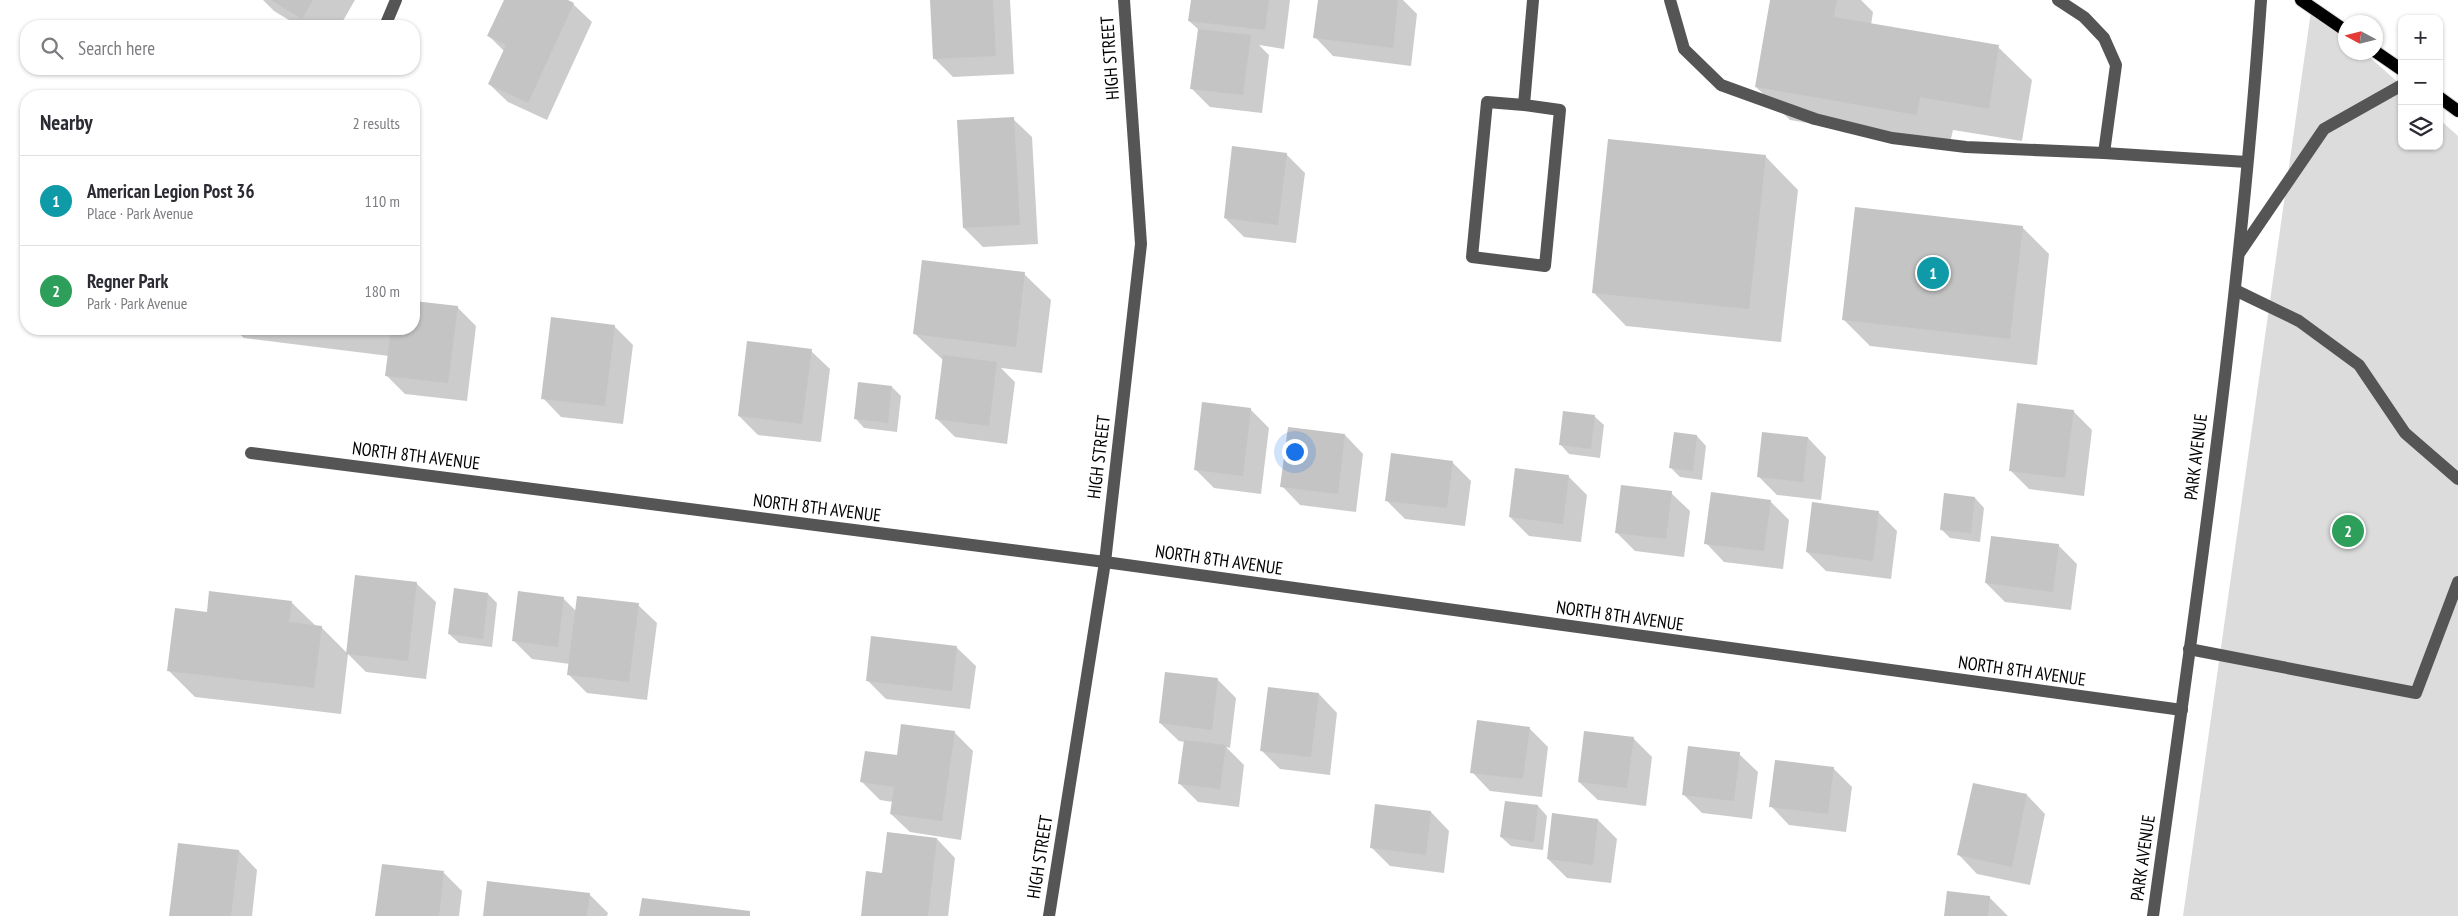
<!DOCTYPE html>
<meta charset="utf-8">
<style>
body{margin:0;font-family:"PT Sans Narrow",sans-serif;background:#f2f2f3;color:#2b2b33}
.controls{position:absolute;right:15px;top:15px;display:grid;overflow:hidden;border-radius:10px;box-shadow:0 1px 4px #0004}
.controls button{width:45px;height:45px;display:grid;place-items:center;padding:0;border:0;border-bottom:1px solid #e1e1e2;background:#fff;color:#2b2b33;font:25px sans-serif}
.compass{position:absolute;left:2338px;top:15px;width:45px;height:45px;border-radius:50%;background:#fff;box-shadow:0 1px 4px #0004;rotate:277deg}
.you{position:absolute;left:1294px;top:451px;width:18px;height:18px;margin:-12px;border:4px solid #fff;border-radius:50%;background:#1a73e8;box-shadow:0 0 0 8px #1a73e833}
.badge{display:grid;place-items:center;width:32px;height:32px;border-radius:50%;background:#000;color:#fff;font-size:16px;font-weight:700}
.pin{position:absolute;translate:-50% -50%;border:2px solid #fff;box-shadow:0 1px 5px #0006}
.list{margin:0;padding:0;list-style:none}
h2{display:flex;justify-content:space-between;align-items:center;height:65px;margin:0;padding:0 20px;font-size:21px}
h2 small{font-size:16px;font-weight:400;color:#7c7c81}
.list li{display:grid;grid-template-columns:32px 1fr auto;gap:15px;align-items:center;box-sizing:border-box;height:90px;padding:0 20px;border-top:1px solid #e1e1e2}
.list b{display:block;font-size:19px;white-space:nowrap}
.list p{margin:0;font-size:16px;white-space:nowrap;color:#7c7c81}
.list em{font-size:16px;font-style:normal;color:#7c7c81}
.icon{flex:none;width:28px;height:28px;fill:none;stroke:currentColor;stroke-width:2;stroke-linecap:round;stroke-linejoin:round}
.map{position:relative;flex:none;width:2458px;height:916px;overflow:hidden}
.search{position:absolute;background:#fff;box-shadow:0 1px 4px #0004;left:20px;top:20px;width:400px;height:55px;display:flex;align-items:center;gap:12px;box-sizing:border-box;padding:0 18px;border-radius:20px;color:#7c7c81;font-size:19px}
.panel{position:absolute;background:#fff;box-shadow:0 1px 4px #0004;left:20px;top:90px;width:400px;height:245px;border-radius:20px}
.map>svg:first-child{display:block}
.green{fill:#dcdcdc}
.shadow{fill:#0003}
.building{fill:#c4c4c4}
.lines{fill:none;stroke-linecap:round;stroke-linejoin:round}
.major-casing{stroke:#dbdbdb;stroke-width:14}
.minor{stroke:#555;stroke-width:12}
.major{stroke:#000;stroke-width:12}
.labels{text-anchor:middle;stroke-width:4;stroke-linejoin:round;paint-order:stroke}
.street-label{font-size:18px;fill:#000;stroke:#fff}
</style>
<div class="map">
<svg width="2458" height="916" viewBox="0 0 2458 916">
<rect width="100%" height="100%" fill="#fff"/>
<!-- green -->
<polygon class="green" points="2312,4 2345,35 2346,52 2365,53 2402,86 2402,146 2439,146 2439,119 2458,136 2458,916 2183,916"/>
<!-- shadow -->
<g class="shadow">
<polygon points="263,0 355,0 340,26 299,26 274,11"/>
<polygon points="505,0 565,0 573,4 592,22 547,120 508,102 489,84 504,51 489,36"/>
<polygon points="931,0 1010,0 1014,74 953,77 935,59"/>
<polygon points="1192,0 1290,0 1284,49 1259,45 1269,55 1262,113 1210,107 1191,88 1199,30 1189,21"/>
<polygon points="1319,0 1403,0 1417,14 1411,66 1333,56 1315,37"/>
<polygon points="1771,0 1861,0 1873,12 1871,25 1998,47 2032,80 2022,141 1953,130 1949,147 1790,120 1756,87"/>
<polygon points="1013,119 1032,137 1038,244 983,247 964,228"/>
<polygon points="1286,154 1305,173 1296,243 1244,237 1225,218"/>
<polygon points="1765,156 1798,190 1781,342 1626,326 1593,292"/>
<polygon points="2022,227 2049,254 2037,365 1870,346 1843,319"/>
<polygon points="1024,274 1051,300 1042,373 1001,368 1015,382 1007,444 955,437 936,418 943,360 915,334"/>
<polygon points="414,302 457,307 476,326 467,401 405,394 386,375 389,356 244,338 234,329 414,329"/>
<polygon points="614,326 633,345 623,424 561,417 543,398"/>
<polygon points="811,351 830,369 821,442 758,435 739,416"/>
<polygon points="892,387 901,396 897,432 864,428 855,418"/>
<polygon points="1250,409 1269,428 1261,494 1214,488 1195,469"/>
<polygon points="2073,411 2092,430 2084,496 2029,489 2010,470"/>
<polygon points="1594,416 1604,425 1600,458 1569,454 1560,444"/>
<polygon points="1675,433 1697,436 1706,446 1702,480 1680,477 1671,468"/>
<polygon points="1345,435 1363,454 1356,512 1300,505 1282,486"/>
<polygon points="1808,438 1826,457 1821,500 1777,495 1758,476"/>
<polygon points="1452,462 1471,481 1465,526 1405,519 1386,500"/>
<polygon points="1568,476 1587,495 1581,542 1529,536 1510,517"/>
<polygon points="1671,493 1690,511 1684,557 1635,551 1616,532"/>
<polygon points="1945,495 1975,498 1984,508 1980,542 1950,538 1941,529"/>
<polygon points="1770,501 1789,520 1783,569 1724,562 1706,543"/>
<polygon points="1878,512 1897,531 1891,579 1826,571 1807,552"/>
<polygon points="2058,545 2077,564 2071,610 2005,602 1986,583"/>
<polygon points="356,576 417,584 436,602 426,679 366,672 348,654 341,714 195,697 168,670 208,614 291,602 316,626 321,627 347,653"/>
<polygon points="488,594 497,603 492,647 459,643 449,634"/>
<polygon points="563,598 576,611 638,605 657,623 647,700 587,693 568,674 570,664 532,659 513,640"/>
<polygon points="872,637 957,648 976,666 970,709 886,699 867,680"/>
<polygon points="1218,680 1236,698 1230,748 1226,747 1244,765 1239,807 1198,802 1179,783 1185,742 1179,741 1160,723"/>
<polygon points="1319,694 1337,713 1330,775 1280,769 1261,750"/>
<polygon points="1529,728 1548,747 1542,797 1490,791 1472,772"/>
<polygon points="954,732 973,751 961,840 910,832 891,814 893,802 880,800 862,782 898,757"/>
<polygon points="1633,738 1652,757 1646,806 1598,800 1579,782"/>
<polygon points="1739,754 1758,772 1752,819 1702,813 1684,795"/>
<polygon points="1833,768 1852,787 1846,832 1789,825 1771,806"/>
<polygon points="2027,795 2045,814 2030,885 1977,874 1959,855"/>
<polygon points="1538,806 1547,816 1543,850 1511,846 1501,837"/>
<polygon points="1431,812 1449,831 1444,873 1390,866 1371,847"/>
<polygon points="1598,820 1617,839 1611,883 1567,878 1548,859"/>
<polygon points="937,839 955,858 948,916 862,916 883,875"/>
<polygon points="239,851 257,870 252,916 171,916"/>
<polygon points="444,873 462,891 459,916 376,916"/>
<polygon points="589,894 608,913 607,916 484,916"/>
<polygon points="1989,897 2008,916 1945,916"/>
</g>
<!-- building -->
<g class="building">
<polygon points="271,0 313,0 302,19"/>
<polygon points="504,0 568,0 574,3 528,103 488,84 506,45 487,36"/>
<polygon points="930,0 993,0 996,56 933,59"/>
<polygon points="1191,0 1269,0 1265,30 1188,21"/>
<polygon points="1318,0 1398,0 1393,48 1313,38"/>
<polygon points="1770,0 1837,0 1834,17 1999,45 1989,109 1920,97 1917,115 1755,87"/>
<polygon points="1198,29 1251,35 1243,95 1190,89"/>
<polygon points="1014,117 1020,225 963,228 957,120"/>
<polygon points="1608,139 1766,155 1749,309 1592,293"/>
<polygon points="1232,146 1287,153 1278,225 1224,218"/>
<polygon points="1855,207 2023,226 2010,339 1842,320"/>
<polygon points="922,260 1025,272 1016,347 913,334"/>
<polygon points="414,301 458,306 448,383 385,376 391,329 414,329"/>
<polygon points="551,317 615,325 605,406 541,399"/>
<polygon points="747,341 812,349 802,424 738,416"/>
<polygon points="943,355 997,362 989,426 935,419"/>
<polygon points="858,382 892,386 888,423 854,419"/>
<polygon points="1202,402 1251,408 1243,476 1194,470"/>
<polygon points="2017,403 2074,410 2065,478 2009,471"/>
<polygon points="1563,411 1595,415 1591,449 1559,445"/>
<polygon points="1288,427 1345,434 1338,494 1280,487"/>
<polygon points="1674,432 1697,435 1693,471 1669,468"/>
<polygon points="1762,432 1808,437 1803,482 1757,477"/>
<polygon points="1391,453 1453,461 1447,508 1385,501"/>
<polygon points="1515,468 1569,475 1563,524 1509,517"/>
<polygon points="1621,485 1672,491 1666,539 1615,533"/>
<polygon points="1711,492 1771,500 1764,551 1704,544"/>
<polygon points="1944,493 1975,497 1971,533 1940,530"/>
<polygon points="1812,502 1879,511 1873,561 1806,552"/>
<polygon points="1991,536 2059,544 2053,592 1985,583"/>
<polygon points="355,575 417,582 408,661 346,654"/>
<polygon points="454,588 488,593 483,639 448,634"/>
<polygon points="209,591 292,601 289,622 322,626 314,688 167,671 175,608 207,612"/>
<polygon points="518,591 564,597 558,647 512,641"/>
<polygon points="577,596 639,603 629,682 567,675"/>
<polygon points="871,636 957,646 952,691 866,681"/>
<polygon points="1165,672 1218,678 1212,730 1159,723"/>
<polygon points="1268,687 1319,693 1311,757 1260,751"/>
<polygon points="1477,720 1530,727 1523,779 1470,773"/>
<polygon points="901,724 955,731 942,821 890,814 894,787 860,782 865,751 897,755"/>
<polygon points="1584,731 1634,737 1627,788 1578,782"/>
<polygon points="1184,740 1226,745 1220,789 1178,784"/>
<polygon points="1688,746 1740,752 1734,801 1682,795"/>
<polygon points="1775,760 1834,767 1828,814 1769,807"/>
<polygon points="1973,783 2027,794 2012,867 1957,855"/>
<polygon points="1505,801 1538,805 1534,842 1500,837"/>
<polygon points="1375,804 1431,811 1426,855 1370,848"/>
<polygon points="1552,813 1598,819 1593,865 1547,859"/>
<polygon points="887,832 937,838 928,916 861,916 866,871 882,873"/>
<polygon points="178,843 239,850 231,916 169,916"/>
<polygon points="382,864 444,871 439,916 375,916"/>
<polygon points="487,881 590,893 587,916 483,916"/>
<polygon points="1947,891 1990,896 1988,916 1944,916"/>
<polygon points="642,898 750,911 750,916 639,916"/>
</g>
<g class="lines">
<defs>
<g id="major">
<polyline points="2301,0 2346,31"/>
<polyline points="2376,52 2402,70"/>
<polyline points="2439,97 2458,111"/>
</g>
</defs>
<!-- major casing -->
<use href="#major" class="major-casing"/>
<!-- minor -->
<g class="minor">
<polyline points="1670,0 1684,49 1721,85 1815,119 1892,138 1966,147 2104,153 2247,162"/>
<polyline points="2058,0 2084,17 2104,38 2116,65 2104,153"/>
<polyline points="385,26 396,0"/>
<polyline points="1524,105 1487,102 1472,257 1545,266 1560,110 1524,105 1533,0"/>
<polyline points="2240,252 2324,129 2402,85"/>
<polyline points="2235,290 2299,321 2359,365 2405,433 2458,479"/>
<polyline points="251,453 1105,562 2182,710"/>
<polyline points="2189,649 2416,693 2458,582"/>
<polyline points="1049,916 1105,562 1141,244 1124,0"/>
<path d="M 2153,916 C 2195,612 2240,306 2261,0"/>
</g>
<!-- major -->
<use href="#major" class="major"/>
</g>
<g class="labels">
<!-- street labels -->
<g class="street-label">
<text transform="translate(1110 58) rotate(-94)" y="6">HIGH STREET</text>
<text transform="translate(416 456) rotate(7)" y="6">NORTH 8TH AVENUE</text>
<text transform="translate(1099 457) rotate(-83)" y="6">HIGH STREET</text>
<text transform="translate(2196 457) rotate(-83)" y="6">PARK AVENUE</text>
<text transform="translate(817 508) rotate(7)" y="6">NORTH 8TH AVENUE</text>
<text transform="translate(1219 560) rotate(8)" y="6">NORTH 8TH AVENUE</text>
<text transform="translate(1620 616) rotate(8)" y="6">NORTH 8TH AVENUE</text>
<text transform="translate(2022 671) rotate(8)" y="6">NORTH 8TH AVENUE</text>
<text transform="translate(1040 857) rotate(-81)" y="6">HIGH STREET</text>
<text transform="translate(2143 858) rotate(-82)" y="6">PARK AVENUE</text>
</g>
</g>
</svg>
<div class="controls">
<button>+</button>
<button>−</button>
<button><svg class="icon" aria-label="layers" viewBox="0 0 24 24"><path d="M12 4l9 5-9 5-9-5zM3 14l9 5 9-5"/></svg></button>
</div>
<svg class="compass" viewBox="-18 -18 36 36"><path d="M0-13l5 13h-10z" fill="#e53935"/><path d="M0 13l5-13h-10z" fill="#7c7c81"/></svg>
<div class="you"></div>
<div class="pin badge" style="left:1933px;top:273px;background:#0f9aa8">1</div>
<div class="pin badge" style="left:2348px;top:531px;background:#2e9e5b">2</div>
<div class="search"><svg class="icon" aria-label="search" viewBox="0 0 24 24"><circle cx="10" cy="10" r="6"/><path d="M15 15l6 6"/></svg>Search here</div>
<section class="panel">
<h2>Nearby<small>2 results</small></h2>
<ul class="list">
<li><span class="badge" style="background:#0f9aa8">1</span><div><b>American Legion Post 36</b><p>Place · Park Avenue</p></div><em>110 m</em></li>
<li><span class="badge" style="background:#2e9e5b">2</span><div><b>Regner Park</b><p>Park · Park Avenue</p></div><em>180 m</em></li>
</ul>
</section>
</div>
